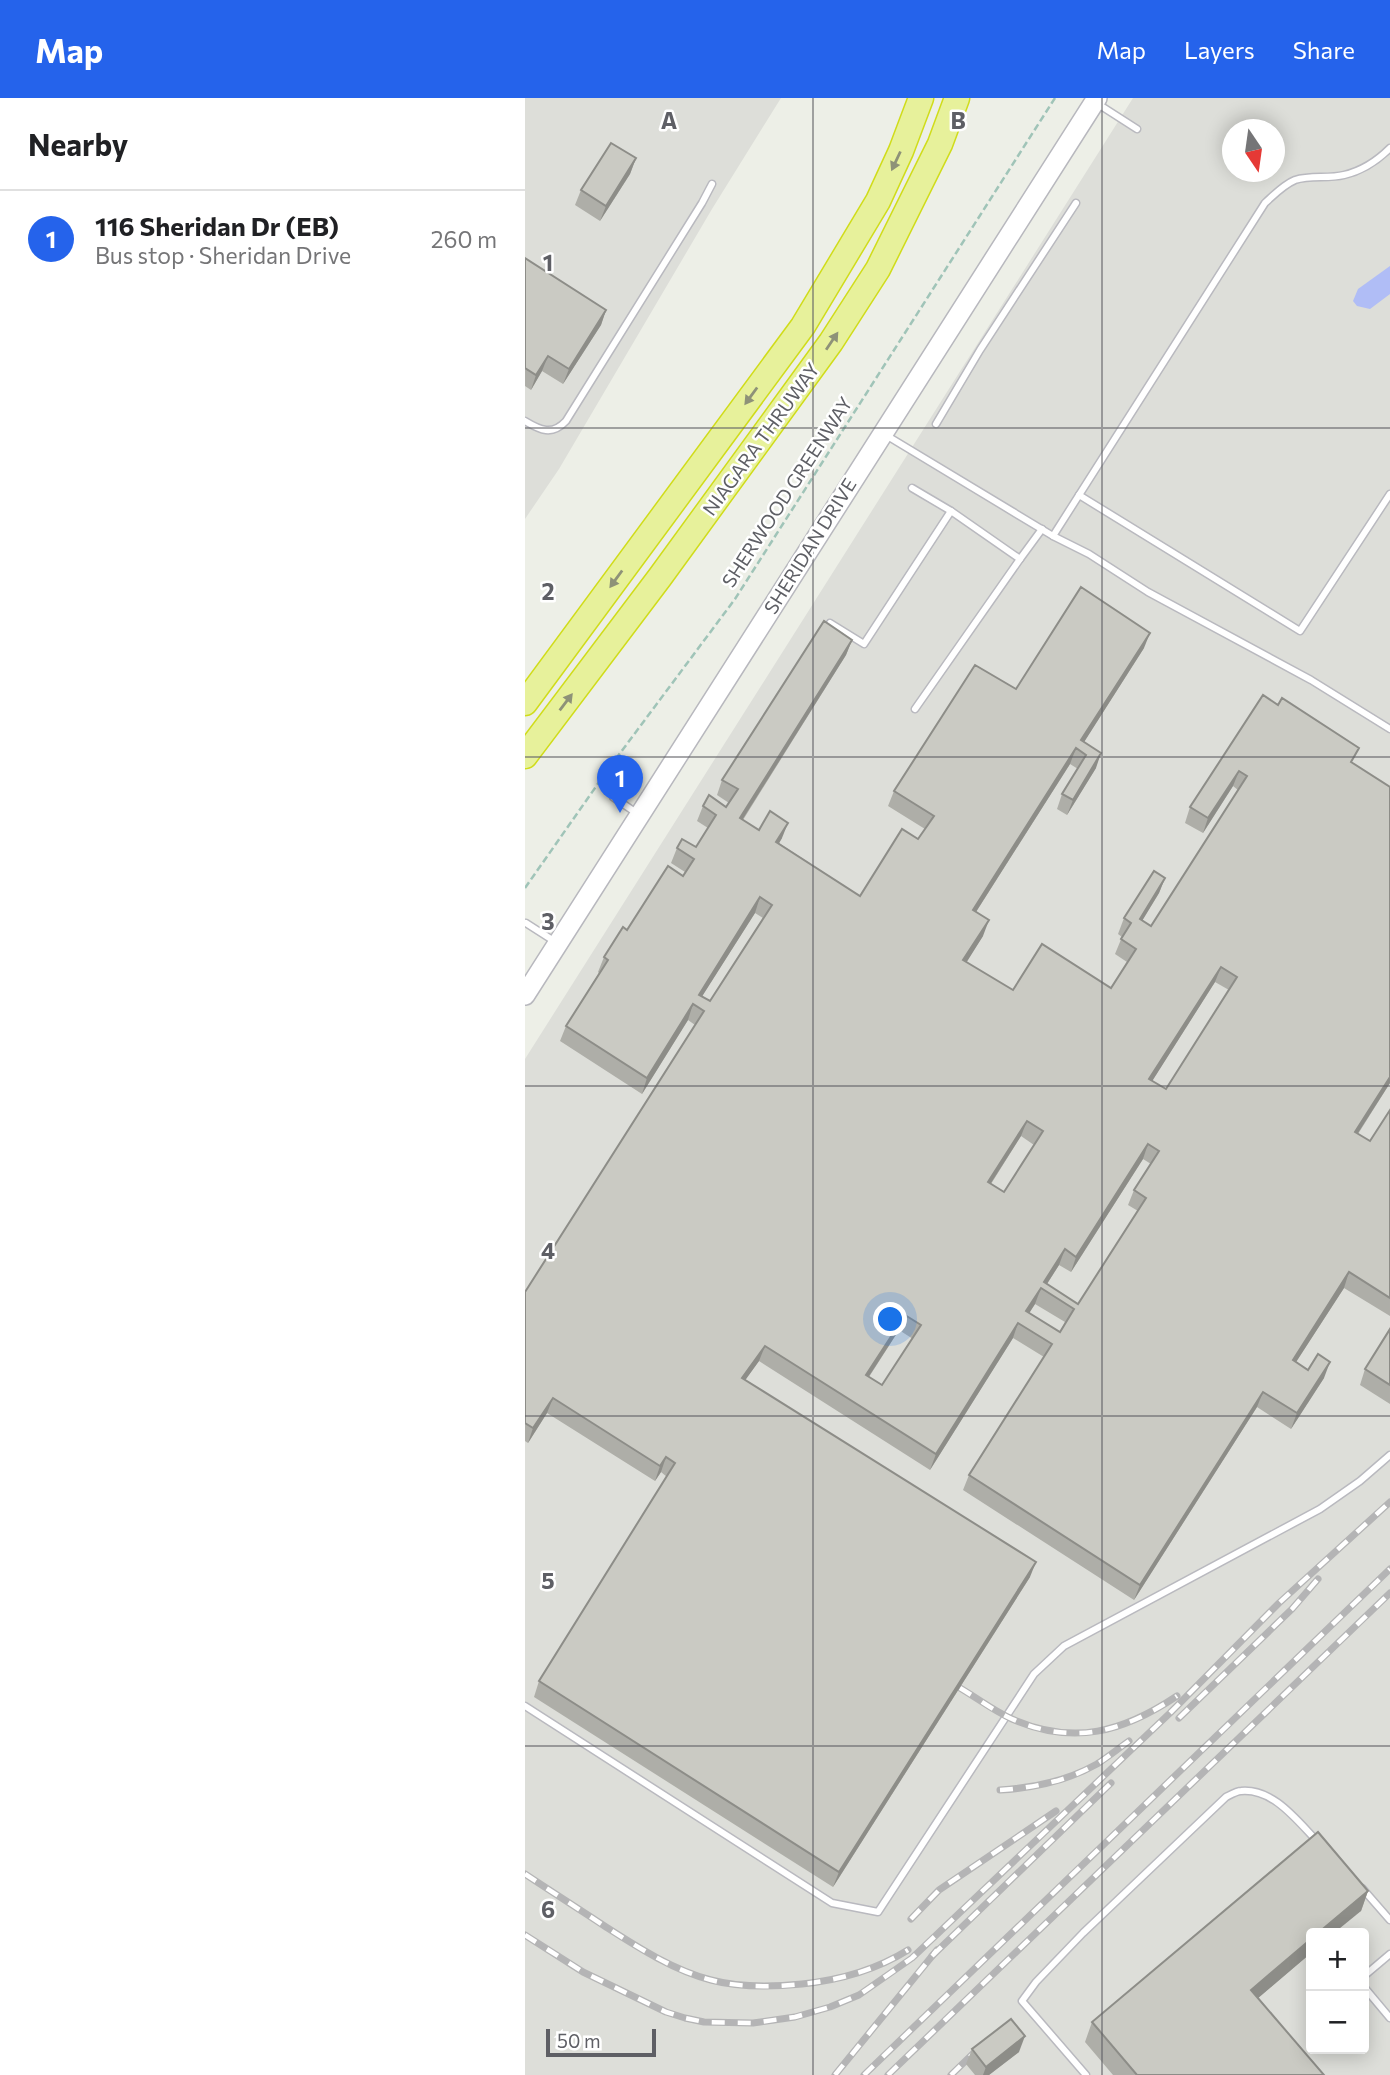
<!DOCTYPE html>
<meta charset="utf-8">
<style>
body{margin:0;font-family:Commissioner,sans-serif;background:#f6f6f6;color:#202124}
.controls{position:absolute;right:21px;bottom:21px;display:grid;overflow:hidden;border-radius:7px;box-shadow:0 4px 18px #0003}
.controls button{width:63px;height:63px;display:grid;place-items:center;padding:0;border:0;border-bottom:2px solid #e0e0e0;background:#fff;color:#202124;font:35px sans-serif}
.compass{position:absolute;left:697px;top:21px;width:63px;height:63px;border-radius:50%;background:#fff;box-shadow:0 4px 18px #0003;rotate:167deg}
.scale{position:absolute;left:21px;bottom:18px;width:110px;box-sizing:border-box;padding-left:7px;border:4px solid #5e5f65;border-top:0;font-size:19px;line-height:24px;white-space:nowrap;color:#5e5f65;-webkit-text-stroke:5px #fff;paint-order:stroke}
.you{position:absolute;left:366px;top:1222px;width:24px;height:24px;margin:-18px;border:5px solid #fff;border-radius:50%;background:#1a73e8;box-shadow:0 0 0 10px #1a73e833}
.badge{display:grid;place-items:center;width:46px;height:46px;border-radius:50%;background:#2563eb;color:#fff;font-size:23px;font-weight:700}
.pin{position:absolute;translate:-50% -58px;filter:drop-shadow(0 2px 4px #0008)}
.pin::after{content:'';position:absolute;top:37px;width:24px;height:21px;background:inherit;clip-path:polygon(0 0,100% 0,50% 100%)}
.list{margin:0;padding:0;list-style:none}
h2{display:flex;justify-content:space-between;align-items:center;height:91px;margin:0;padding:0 28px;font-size:30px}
h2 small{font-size:23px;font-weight:400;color:#757577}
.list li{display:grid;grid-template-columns:46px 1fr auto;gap:21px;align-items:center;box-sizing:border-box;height:98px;padding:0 28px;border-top:2px solid #e0e0e0}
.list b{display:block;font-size:26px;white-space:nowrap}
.list p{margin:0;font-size:23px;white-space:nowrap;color:#757577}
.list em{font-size:23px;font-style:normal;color:#757577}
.map{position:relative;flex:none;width:865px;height:1977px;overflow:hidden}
header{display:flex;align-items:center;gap:42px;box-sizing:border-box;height:98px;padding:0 35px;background:#2563eb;color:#fff}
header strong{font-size:33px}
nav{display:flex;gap:38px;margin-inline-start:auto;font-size:24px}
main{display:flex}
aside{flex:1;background:#fff}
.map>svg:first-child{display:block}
.industrial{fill:#ddded9;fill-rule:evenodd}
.water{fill:#b0bdf6}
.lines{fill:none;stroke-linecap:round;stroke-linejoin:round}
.service-casing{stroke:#b9b9bf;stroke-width:9}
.secondary-casing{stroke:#b8b8be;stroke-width:22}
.motorway-casing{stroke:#d0dc1a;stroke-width:27}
.path{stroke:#a0c4b8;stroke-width:2.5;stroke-dasharray:7 3.5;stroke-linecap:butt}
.service{stroke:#fff;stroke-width:6}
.secondary{stroke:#fff;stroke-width:19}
.motorway{stroke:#e7f19b;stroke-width:24}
.rail-casing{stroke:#b4b4b5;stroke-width:7}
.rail{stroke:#fff;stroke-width:4.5;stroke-dasharray:13;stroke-linecap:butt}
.wall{fill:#aeaea8;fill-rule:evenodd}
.shaded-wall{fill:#8d8d88}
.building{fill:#cacac3;stroke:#8d8d88;stroke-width:2;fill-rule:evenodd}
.oneway{fill:#8e9278}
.grid{fill:none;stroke:#5e5f65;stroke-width:2;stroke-opacity:0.55}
.labels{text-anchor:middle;stroke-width:5;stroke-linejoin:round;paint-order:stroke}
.street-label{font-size:19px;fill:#5e5f65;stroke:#fff}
.grid-label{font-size:23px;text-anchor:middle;font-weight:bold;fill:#5e5f65;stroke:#fff;stroke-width:5;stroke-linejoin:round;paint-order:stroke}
</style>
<header>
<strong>Map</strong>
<nav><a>Map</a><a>Layers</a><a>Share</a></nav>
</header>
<main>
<aside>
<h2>Nearby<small></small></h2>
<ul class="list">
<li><span class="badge">1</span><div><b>116 Sheridan Dr (EB)</b><p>Bus stop · Sheridan Drive</p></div><em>260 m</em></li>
</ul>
</aside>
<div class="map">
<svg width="865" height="1977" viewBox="0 0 865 1977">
<rect width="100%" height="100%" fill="#edefe7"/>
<!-- industrial -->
<g class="industrial">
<polygon points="0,0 256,0 187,111 34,371 0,421"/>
<path d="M 608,0 L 865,0 L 865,1977 L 0,1977 L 0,961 ZM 708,32 L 750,32 L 750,74 L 708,74 ZM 786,1835 L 839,1835 L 839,1951 L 786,1951 Z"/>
</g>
<!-- water -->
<polygon class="water" points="865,168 865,196 845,211 832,208 828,203 833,191"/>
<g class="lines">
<defs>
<g id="service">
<polyline points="573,6 612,31"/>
<path d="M 0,323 C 15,332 27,338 41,323 L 177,105 L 187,86"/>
<polyline points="411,326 455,252 551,105"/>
<polyline points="359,336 528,438 564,456 623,494 786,582 865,631"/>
<polyline points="387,390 426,413 495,461 517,431"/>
<polyline points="554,397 775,533 865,396"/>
<path d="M 528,438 L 740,105 C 749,97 758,87 770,82 C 786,77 803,81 819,77 C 836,73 853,62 865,50"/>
<polyline points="305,525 339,546 426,413"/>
<polyline points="390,611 495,461"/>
<polyline points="88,699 113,716"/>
<polyline points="1,825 29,843"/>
<polyline points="0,1608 307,1805 353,1814 509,1576 539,1548 795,1411 835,1383 865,1357"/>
<polyline points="837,1790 865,1822"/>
<polyline points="839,1878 865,1856"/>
<polyline points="839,1889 865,1920"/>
<path d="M 561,1977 L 497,1903 L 511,1884 L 558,1835 L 701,1699 C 705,1697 712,1693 716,1693 C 749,1690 773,1724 793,1744"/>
</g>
<polyline id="secondary" points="0,897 572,0"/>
<g id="motorway">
<polyline points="0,605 278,228 353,103 376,53 396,0"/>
<polyline points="0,658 135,479 306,244 353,171 415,46 432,0"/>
</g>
</defs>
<!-- service casing -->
<use href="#service" class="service-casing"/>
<!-- secondary casing -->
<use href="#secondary" class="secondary-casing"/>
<!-- motorway casing -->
<use href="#motorway" class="motorway-casing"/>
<!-- path -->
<polyline class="path" points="0,790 84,670 210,501 530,0"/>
<!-- service -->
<use href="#service" class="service"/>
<!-- secondary -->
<use href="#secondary" class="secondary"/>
<!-- motorway -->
<use href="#motorway" class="motorway"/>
<defs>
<g id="rail">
<path d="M 435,1590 C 452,1600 469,1613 487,1621 C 549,1648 598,1634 652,1598"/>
<polyline points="654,1620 767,1511 793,1481"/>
<path d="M 475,1692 C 508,1690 542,1683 572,1666 C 583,1659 594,1650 604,1643"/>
<path d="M 0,1776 C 27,1794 54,1811 81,1829 C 114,1850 148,1872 186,1882 C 216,1890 247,1889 277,1886 C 315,1882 351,1872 383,1852"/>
<polyline points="386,1821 414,1792 531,1713"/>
<polyline points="0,1837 58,1874 141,1914 160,1920 179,1924 228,1925 270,1919 305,1909 334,1897 387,1860 645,1615 754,1505 865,1404"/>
<polyline points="407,1858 586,1685"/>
<polyline points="310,1977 412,1852"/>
<polyline points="339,1977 865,1471"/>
<polyline points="363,1977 865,1495"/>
<polyline points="426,1977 456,1948"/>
</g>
</defs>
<!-- rail casing -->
<use href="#rail" class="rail-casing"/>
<!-- rail -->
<use href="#rail" class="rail"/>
</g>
<!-- wall -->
<g class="wall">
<polygon points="111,60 105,76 75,123 50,107 56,92"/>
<polygon points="0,160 81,212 76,227 38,286 17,273 6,292 0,288"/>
<path d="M 327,542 L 321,557 L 218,722 L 234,732 L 257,740 L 254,745 L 335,798 L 393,741 L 400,731 L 363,708 L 369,693 L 491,591 L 619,550 L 559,644 L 571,670 L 542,717 L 532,711 L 537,696 L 553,671 L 545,666 L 451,814 L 458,838 L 441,864 L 488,892 L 586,890 L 602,864 L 590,856 L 597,839 L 593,836 L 599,820 L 640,780 L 634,795 L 617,823 L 626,828 L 713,692 L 708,688 L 678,735 L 660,725 L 665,709 L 738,597 L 828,666 L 865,689 L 865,985 L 833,1036 L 845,1043 L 865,1012 L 865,1218 L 819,1190 L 771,1264 L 783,1272 L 799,1280 L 766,1331 L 732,1309 L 609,1502 L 438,1392 L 444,1377 L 519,1259 L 488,1240 L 405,1372 L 234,1263 L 220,1282 L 505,1479 L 308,1789 L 9,1599 L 14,1583 L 142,1379 L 136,1374 L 130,1383 L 22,1315 L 3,1345 L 0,1343 L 0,1194 L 170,927 L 163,922 L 117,996 L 35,943 L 41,928 L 74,875 L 73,874 L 79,859 L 102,832 L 158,778 L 160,774 L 146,765 L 152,750 L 171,749 L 183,730 L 172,723 L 178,708 L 201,709 L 204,705 L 192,697 L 197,682 ZM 230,815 L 238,820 L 185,903 L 177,898 ZM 690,884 L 704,892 L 641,991 L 627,983 ZM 496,1038 L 509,1047 L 479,1094 L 466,1086 ZM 618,1061 L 626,1066 L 609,1092 L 603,1107 L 613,1113 L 553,1206 L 522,1186 L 534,1167 L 546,1174 ZM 510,1206 L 540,1224 L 535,1234 L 504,1215 ZM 374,1232 L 388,1241 L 357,1287 L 344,1279 Z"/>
<polygon points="865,1231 865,1306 835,1287 840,1271"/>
<polygon points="843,1793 836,1813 786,1835 786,1855 733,1900 799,1977 588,1977 560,1944 567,1924"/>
<polygon points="447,1951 494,1954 464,1977 450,1977 441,1966"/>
</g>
<!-- shaded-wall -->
<g class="shaded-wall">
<polygon points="111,60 105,76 75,123 81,108"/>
<polygon points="81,212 76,227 38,286 44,271"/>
<polygon points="23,258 17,273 6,292 11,277"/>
<polygon points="625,535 619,550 554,652 556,642"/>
<polygon points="327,542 321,557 209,735 215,720"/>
<polygon points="551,650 545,666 442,828 448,812"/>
<polygon points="576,655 571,670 542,717 548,702"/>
<polygon points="714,673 708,688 678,735 683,720"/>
<polygon points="263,725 257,740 246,759 251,744"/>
<polygon points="640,780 634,795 609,836 615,821"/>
<polygon points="235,799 230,815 171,908 174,897"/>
<polygon points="464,822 458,838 433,878 438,862"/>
<polygon points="696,869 690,884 619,996 624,981"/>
<polygon points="168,906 163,922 117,996 122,980"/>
<polygon points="865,979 865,985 824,1049 830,1034"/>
<polygon points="502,1023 496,1038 457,1099 463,1084"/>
<polygon points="623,1046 618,1061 546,1174 551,1159"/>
<polygon points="540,1151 534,1167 518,1192 519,1184"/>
<polygon points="824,1174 819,1190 762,1278 768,1262"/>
<polygon points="516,1190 510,1206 496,1228 501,1213"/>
<polygon points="380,1217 374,1232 335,1292 341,1277"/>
<polygon points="493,1225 488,1240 405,1372 411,1356"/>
<polygon points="240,1248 234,1263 211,1295 217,1280"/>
<polygon points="805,1264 799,1280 766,1331 772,1315"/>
<polygon points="738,1294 732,1309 609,1502 615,1487"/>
<polygon points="28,1300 22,1315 3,1345 8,1330"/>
<polygon points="141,1359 136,1374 130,1383 135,1368"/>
<polygon points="511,1464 505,1479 308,1789 314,1774"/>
<polygon points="843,1793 836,1813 809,1835 793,1835"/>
<polygon points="786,1841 786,1855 719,1912 726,1892"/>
<polygon points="500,1938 494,1954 464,1977 458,1977 461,1969"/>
</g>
<!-- building -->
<g class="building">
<polygon points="86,45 111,60 81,108 56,92"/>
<polygon points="0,160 81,212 44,271 23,258 11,277 0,270"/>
<path d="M 556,489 L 625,535 L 556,642 L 576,655 L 548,702 L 537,696 L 561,657 L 551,650 L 448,812 L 464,822 L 438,862 L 488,892 L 517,846 L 586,890 L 611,851 L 596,841 L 606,825 L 599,820 L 629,773 L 640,780 L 615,821 L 626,828 L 722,678 L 714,673 L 683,720 L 665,709 L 738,597 L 753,607 L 757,600 L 834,650 L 826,664 L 865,689 L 865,979 L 830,1034 L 845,1043 L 865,1012 L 865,1200 L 824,1174 L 768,1262 L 783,1272 L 793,1256 L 805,1264 L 772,1315 L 738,1294 L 615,1487 L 444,1377 L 527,1246 L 493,1225 L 411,1356 L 240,1248 L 217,1280 L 511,1464 L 314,1774 L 14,1583 L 150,1365 L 141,1359 L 135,1368 L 28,1300 L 8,1330 L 0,1325 L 0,1194 L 179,913 L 168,906 L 122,980 L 41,928 L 83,862 L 79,859 L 98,829 L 102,832 L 143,768 L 158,778 L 169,761 L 152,750 L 157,741 L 171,749 L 191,717 L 178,708 L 184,697 L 201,709 L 213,691 L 197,682 L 299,523 L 327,542 L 215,720 L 234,732 L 245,713 L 263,725 L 251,744 L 335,798 L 377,731 L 393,741 L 409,718 L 369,693 L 450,567 L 491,591 ZM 235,799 L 247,807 L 185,903 L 174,897 ZM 696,869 L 712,879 L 641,991 L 624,981 ZM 502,1023 L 518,1033 L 479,1094 L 463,1084 ZM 623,1046 L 634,1053 L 609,1092 L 621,1100 L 553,1206 L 519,1184 L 540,1151 L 551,1159 ZM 516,1190 L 549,1211 L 535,1234 L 501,1213 ZM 380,1217 L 396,1227 L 357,1287 L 341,1277 Z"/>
<polygon points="865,1231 865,1287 840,1271"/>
<polygon points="793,1734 843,1793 793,1835 786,1835 786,1841 726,1892 799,1977 612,1977 567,1924"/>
<polygon points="486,1921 500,1938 461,1969 447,1951"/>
</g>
<!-- one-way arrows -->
<defs><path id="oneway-solid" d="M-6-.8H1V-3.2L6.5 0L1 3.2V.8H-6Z" transform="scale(1.75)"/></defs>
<g class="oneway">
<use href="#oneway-solid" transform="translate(371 63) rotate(115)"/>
<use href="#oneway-solid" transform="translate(307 243) rotate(-56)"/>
<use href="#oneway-solid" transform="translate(226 298) rotate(126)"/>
<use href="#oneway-solid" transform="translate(91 481) rotate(126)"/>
<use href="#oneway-solid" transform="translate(41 604) rotate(-53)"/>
</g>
<!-- grid -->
<path class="grid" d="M 288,0 L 288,1977M 577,0 L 577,1977M 0,330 L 865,330M 0,659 L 865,659M 0,988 L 865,988M 0,1318 L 865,1318M 0,1648 L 865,1648"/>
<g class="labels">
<!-- street labels -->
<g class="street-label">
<text transform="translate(236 341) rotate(-54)" y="7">NIAGARA THRUWAY</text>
<text transform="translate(262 394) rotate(-57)" y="7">SHERWOOD GREENWAY</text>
<text transform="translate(285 448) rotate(-58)" y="7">SHERIDAN DRIVE</text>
</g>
</g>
<g class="grid-label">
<text x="144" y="31">A</text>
<text x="433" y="31">B</text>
<text x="23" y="173">1</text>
<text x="23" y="502">2</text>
<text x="23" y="832">3</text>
<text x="23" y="1161">4</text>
<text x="23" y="1491">5</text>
<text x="23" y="1820">6</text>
</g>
</svg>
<div class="controls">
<button>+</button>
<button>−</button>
</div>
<svg class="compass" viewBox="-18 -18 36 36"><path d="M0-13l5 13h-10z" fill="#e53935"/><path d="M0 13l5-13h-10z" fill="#757577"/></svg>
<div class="scale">50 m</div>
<div class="you"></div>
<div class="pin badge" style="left:95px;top:715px">1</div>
</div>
</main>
